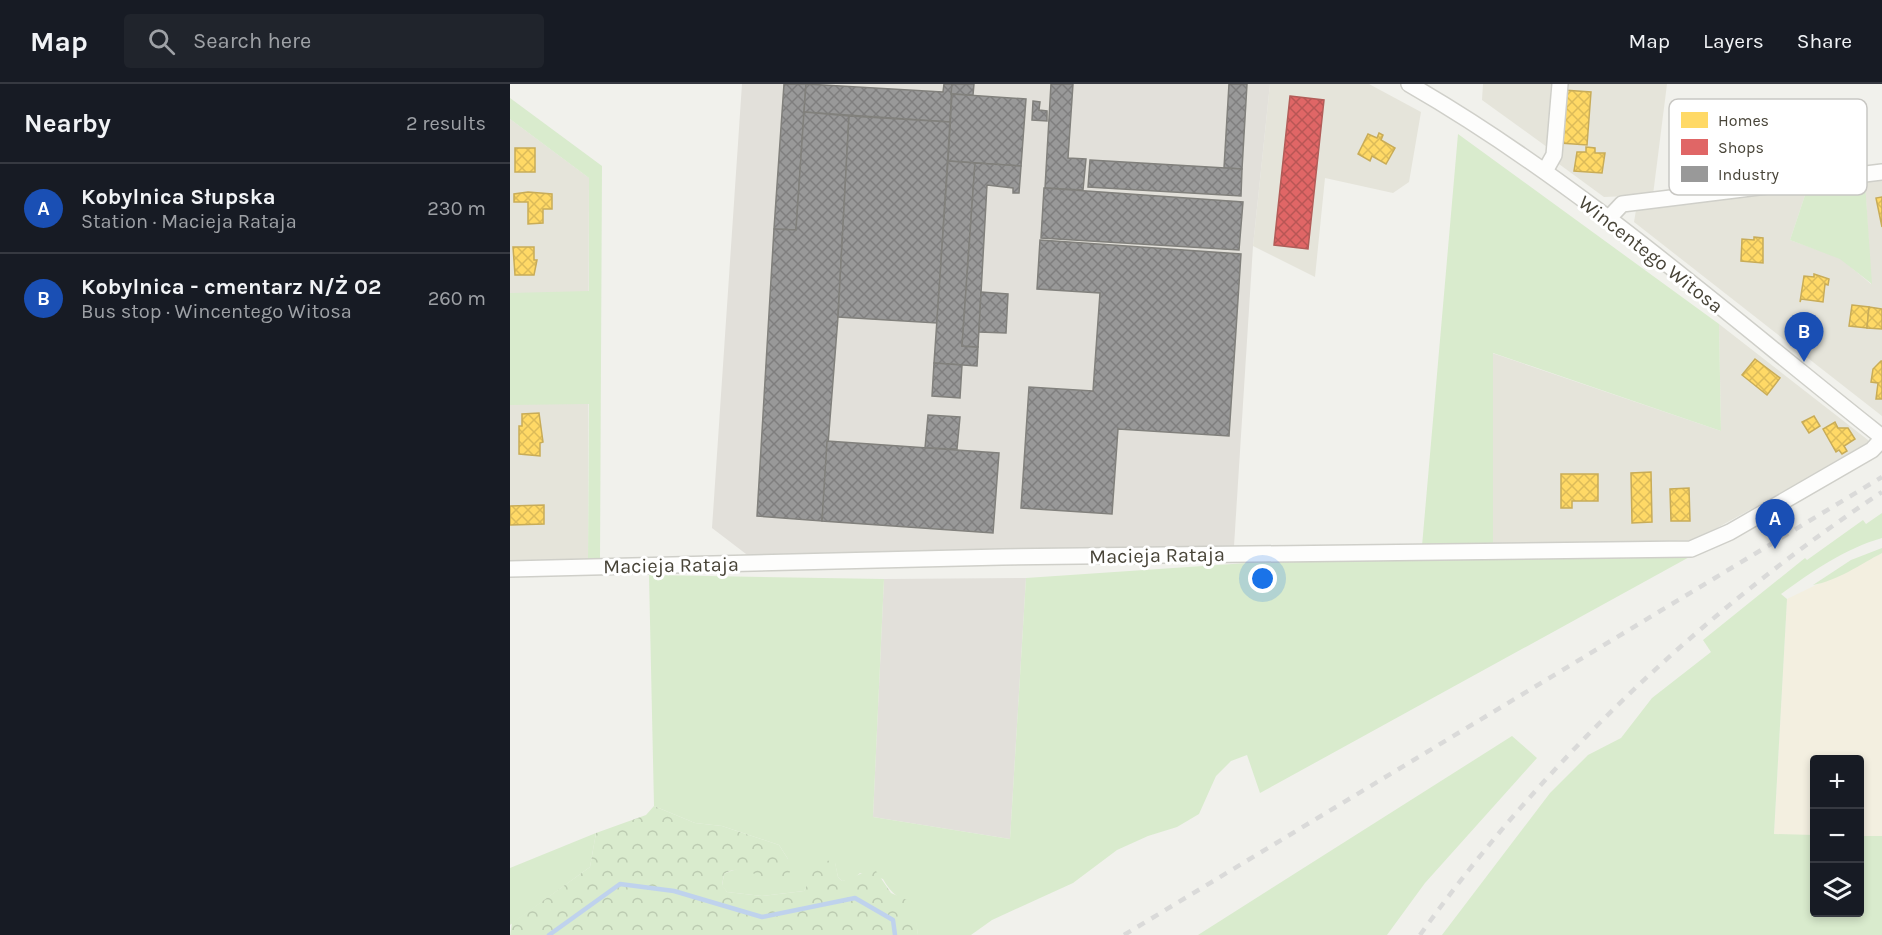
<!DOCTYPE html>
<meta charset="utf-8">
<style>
body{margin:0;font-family:Karla,sans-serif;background:#20242c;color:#f1f3f6}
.controls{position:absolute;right:18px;bottom:18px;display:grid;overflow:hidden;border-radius:6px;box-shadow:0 3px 9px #0003}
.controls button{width:54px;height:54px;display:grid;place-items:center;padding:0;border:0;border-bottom:2px solid #363941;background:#171b24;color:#f1f3f6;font:30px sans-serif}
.you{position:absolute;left:753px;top:495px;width:21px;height:21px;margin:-15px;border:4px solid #fff;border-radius:50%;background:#1a73e8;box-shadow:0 0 0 9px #1a73e833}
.badge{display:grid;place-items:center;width:39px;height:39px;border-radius:50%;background:#d93025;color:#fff;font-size:20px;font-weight:700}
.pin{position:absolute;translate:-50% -50px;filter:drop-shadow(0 2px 3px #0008)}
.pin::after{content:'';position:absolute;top:32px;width:21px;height:18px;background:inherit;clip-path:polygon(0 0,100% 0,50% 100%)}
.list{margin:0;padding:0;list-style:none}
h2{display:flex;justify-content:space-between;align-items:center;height:78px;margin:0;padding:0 24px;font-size:26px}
h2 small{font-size:20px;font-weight:400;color:#9ea1a6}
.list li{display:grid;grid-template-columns:39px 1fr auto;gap:18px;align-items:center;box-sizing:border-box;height:90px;padding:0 24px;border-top:2px solid #363941}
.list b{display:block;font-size:22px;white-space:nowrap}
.list p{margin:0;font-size:20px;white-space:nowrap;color:#9ea1a6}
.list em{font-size:20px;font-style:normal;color:#9ea1a6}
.icon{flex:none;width:33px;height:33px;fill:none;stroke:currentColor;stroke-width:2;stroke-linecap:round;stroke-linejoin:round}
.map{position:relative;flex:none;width:1372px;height:851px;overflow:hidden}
header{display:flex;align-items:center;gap:36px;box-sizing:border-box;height:84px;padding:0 30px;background:#171b24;border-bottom:2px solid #363941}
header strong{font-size:28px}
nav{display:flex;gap:33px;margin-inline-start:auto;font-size:21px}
.search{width:420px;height:54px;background:#20242c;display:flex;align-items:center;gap:15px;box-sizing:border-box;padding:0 21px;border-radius:6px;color:#9ea1a6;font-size:22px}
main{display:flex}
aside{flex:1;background:#171b24}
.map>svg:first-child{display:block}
.residential{fill:#e5e4da}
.commercial{fill:#f3efe0}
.industrial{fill:#e2e0da}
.grass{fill:#d9ebcd}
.forest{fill:url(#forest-crowns)}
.homes{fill:url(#homes-cross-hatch);stroke:#c8ac58;stroke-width:1.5}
.shops{fill:url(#shops-cross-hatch);stroke:#b25c58;stroke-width:1.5}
.industry{fill:url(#industry-cross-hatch);stroke:#81807c;stroke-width:1.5}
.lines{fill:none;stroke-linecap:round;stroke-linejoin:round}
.stream{stroke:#bfd2ed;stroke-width:4.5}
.minor-casing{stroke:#cfcfc9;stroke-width:18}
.minor{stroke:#fdfdfc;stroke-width:15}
.rail{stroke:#dadad9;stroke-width:4.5;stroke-dasharray:8 8;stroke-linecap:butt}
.labels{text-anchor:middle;stroke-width:6;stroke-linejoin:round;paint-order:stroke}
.street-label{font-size:20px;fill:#484438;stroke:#fff}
.key{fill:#fff;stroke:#c8c7c3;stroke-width:1.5}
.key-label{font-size:16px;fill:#484438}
</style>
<header>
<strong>Map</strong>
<div class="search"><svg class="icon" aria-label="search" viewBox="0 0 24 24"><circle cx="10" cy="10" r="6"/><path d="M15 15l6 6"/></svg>Search here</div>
<nav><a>Map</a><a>Layers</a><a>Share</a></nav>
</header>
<main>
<aside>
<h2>Nearby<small>2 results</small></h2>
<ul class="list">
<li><span class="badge" style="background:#1a4fb4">A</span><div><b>Kobylnica Słupska</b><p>Station · Macieja Rataja</p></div><em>230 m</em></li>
<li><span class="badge" style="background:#1a4fb4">B</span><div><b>Kobylnica - cmentarz N/Ż 02</b><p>Bus stop · Wincentego Witosa</p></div><em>260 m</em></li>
</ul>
</aside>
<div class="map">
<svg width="1372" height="851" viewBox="0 0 1372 851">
<defs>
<pattern id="forest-crowns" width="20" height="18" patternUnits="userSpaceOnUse" patternTransform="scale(1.5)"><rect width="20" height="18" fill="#d9ebcd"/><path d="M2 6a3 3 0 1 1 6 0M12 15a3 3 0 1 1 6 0" fill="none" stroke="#bccbb1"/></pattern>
<pattern id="homes-cross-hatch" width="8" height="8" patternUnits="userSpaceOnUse" patternTransform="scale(1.5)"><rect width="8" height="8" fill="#ffd966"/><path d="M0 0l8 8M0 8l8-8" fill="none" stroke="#dcbb59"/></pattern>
<pattern id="shops-cross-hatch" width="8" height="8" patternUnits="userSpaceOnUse" patternTransform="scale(1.5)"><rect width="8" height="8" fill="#e06666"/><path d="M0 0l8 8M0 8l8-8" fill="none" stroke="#b85655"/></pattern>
<pattern id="industry-cross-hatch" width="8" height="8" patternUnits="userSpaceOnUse" patternTransform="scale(1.5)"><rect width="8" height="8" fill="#999"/><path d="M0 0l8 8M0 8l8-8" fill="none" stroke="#7f7e7e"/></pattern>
</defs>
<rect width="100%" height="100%" fill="#f1f1ec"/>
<!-- residential -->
<g class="residential">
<polygon points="760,0 859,0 911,28 899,98 883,109 815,94 805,193 743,162"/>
<polygon points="973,0 1041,0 1037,63 972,16"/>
<polygon points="1055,0 1157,0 1143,111 1094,113 1049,80 1053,3"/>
<polygon points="0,35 79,94 78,476 0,477"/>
<polygon points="1372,96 1372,332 1124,138 1126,126 1297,105 1280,156 1330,174 1361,200 1355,98"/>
<polygon points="1209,240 1358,356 1358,361 1185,456 983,461 982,269 1211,347"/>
</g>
<!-- commercial -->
<polygon class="commercial" points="1372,469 1372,752 1350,752 1350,676 1304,676 1304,751 1264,751 1277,515"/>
<!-- industrial -->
<g class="industrial">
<polygon points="232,0 760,0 743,162 724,462 240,473 202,444"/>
<polygon points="516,494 500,755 363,733 374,495"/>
</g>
<!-- grass -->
<g class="grass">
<polygon points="0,14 92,82 90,479 36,482 13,477 78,476 79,320 0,321 0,209 79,207 79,94 0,35"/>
<polygon points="948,50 1209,240 1211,347 983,269 983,461 912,462"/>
<polygon points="1355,98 1362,200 1330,175 1280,156 1297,105"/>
<path d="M 1372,429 L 1372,454 C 1334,465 1303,487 1271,510 L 1277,515 L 1264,750 L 1304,751 L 1304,828 L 1350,828 L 1350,752 L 1372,752 L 1372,851 L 932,851 L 1040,709 L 1078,671 L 1111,654 L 1142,614 L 1201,568 L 1193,556 L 1295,474 L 1297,476 L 1353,436 L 1356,440 Z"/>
<path d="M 1372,464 L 1372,469 C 1351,480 1327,497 1303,501 L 1341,476 Z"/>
<path d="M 1183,471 L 750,709 L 737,671 L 721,677 L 706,692 L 689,730 L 667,743 L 638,752 L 607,766 L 563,799 L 482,836 L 461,851 L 408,851 C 404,809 389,824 373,795 L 350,789 L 343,795 L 332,797 L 328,793 L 325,779 L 299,798 L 294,807 L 252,812 L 217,808 L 212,802 L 214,790 C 225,783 263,778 278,775 L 269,761 L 212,742 L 185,739 L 144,722 L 139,491 L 374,495 L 363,733 L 500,755 L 516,494 L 752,478 Z"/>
<polygon points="1002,652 1027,674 915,799 877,851 688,851"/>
<polygon points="86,749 80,783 0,841 0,784"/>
</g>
<!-- forest -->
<path class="forest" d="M 144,722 L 185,739 L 212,742 L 269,761 L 278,775 L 280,788 C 260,811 238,774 214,790 L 212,801 L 217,808 L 252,812 L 294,807 C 302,794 302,771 325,778 L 328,793 L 332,797 C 345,794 352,786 366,787 L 381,809 L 397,816 L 406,833 L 408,851 L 0,851 L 2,839 L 80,783 L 86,749 L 136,731 Z"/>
<!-- homes -->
<g class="homes">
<polygon points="1053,6 1081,8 1077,61 1050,59"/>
<polygon points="869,49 873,51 871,56 885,64 876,80 862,72 860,77 848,70 858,50 867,54"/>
<polygon points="1076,63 1085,64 1085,69 1095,69 1092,89 1064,87 1067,68 1076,68"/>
<rect x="5" y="64" width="20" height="24"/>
<polygon points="18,108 42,110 42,125 33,125 33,139 18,140 18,118 4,118 4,110"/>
<polygon points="1372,113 1372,143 1366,114"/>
<polygon points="1244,153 1253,154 1253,179 1231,177 1232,155 1244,156"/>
<polygon points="3,163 24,163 24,176 27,176 24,191 5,191"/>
<polygon points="1304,190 1319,195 1318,201 1315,200 1313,218 1291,215 1290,218 1294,192 1304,193"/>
<polygon points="1342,221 1359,223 1357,244 1339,242"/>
<polygon points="1359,223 1372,225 1372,245 1357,244"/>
<polygon points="1245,275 1270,294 1257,311 1232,291"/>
<polygon points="1371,277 1372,277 1372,315 1366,315 1368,299 1361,298 1363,285"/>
<polygon points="29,329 33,358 30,359 30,372 9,370 9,342 12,342 12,330"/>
<polygon points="1304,332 1310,342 1299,349 1292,338"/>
<polygon points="1325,338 1328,344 1338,344 1345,355 1334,362 1337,367 1332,370 1329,366 1326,368 1313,345"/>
<polygon points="1141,388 1142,438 1122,439 1121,389"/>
<polygon points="1051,390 1088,390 1088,417 1062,417 1062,424 1051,424"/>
<polygon points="1179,404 1180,437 1161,437 1160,405"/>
<polygon points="34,421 34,440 0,441 0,422"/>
</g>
<!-- shops -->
<polygon class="shops" points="780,12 814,16 798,165 764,161"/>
<!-- industry -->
<g class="industry">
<polygon points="274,0 296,0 286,146 264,145"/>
<polygon points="296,0 433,8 434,0 442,0 440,38 294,28"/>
<polygon points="442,0 464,0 463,11 441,10"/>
<polygon points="541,0 563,0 558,74 576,75 573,106 535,104"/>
<polygon points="719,0 737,0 732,85 714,84"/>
<polygon points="442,10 516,15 511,82 438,77"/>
<polygon points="523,17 530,18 529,26 537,27 537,37 522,36"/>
<polygon points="294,28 339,32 328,233 312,437 247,432 264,145 286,146"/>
<polygon points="339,32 440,38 427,239 328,233"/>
<polygon points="580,76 732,85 731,112 578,103"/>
<polygon points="438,77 465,79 452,262 468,263 467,282 424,279"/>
<polygon points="465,79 511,82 509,109 503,109 503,104 477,101 468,263 452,262"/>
<polygon points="534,104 733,118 729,166 531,154"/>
<polygon points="530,156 731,170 719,352 608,345 602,430 511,424 519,303 583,307 590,209 527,205"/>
<polygon points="471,208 498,210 496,249 469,248"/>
<polygon points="424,279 452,281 450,314 422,312"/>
<polygon points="418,331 450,333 447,365 415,364"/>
<polygon points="317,357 489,369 483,449 312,437"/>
</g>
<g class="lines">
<!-- stream -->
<polyline class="stream" points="39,851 110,800 164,807 252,833 345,814 383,836 385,851"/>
<defs>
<g id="minor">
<path d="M 899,0 C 1068,97 1220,233 1372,353"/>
<polyline points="1035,87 1044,71 1050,0"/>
<polyline points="1098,135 1112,120 1372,88"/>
<polyline points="0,485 492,473 1181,465 1220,448 1362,366 1372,355"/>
</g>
</defs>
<!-- minor casing -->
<use href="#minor" class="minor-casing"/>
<!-- minor -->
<use href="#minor" class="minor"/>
<!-- rail -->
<g class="rail">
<polyline points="614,851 1372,393"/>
<path d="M 910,851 C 1035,676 1193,527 1372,408"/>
</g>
</g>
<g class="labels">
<!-- street labels -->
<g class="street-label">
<text transform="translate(1141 170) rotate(38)" y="7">Wincentego Witosa</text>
<text transform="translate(647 471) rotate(-1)" y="7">Macieja Rataja</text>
<text transform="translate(161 481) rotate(-1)" y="7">Macieja Rataja</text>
</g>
</g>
<!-- legend -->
<rect x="1159" y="15" width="198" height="96" rx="9" class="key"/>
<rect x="1171" y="28" width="27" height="16" fill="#ffd966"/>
<rect x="1171" y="55" width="27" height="16" fill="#e06666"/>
<rect x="1171" y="82" width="27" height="16" fill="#999"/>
<g class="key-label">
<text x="1208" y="42">Homes</text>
<text x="1208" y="69">Shops</text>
<text x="1208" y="96">Industry</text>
</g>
</svg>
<div class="controls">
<button>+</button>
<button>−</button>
<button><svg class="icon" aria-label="layers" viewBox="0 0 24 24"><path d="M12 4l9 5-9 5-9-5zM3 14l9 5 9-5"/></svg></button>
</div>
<div class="you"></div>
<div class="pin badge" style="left:1265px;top:465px;background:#1a4fb4">A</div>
<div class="pin badge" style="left:1294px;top:278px;background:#1a4fb4">B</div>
</div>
</main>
